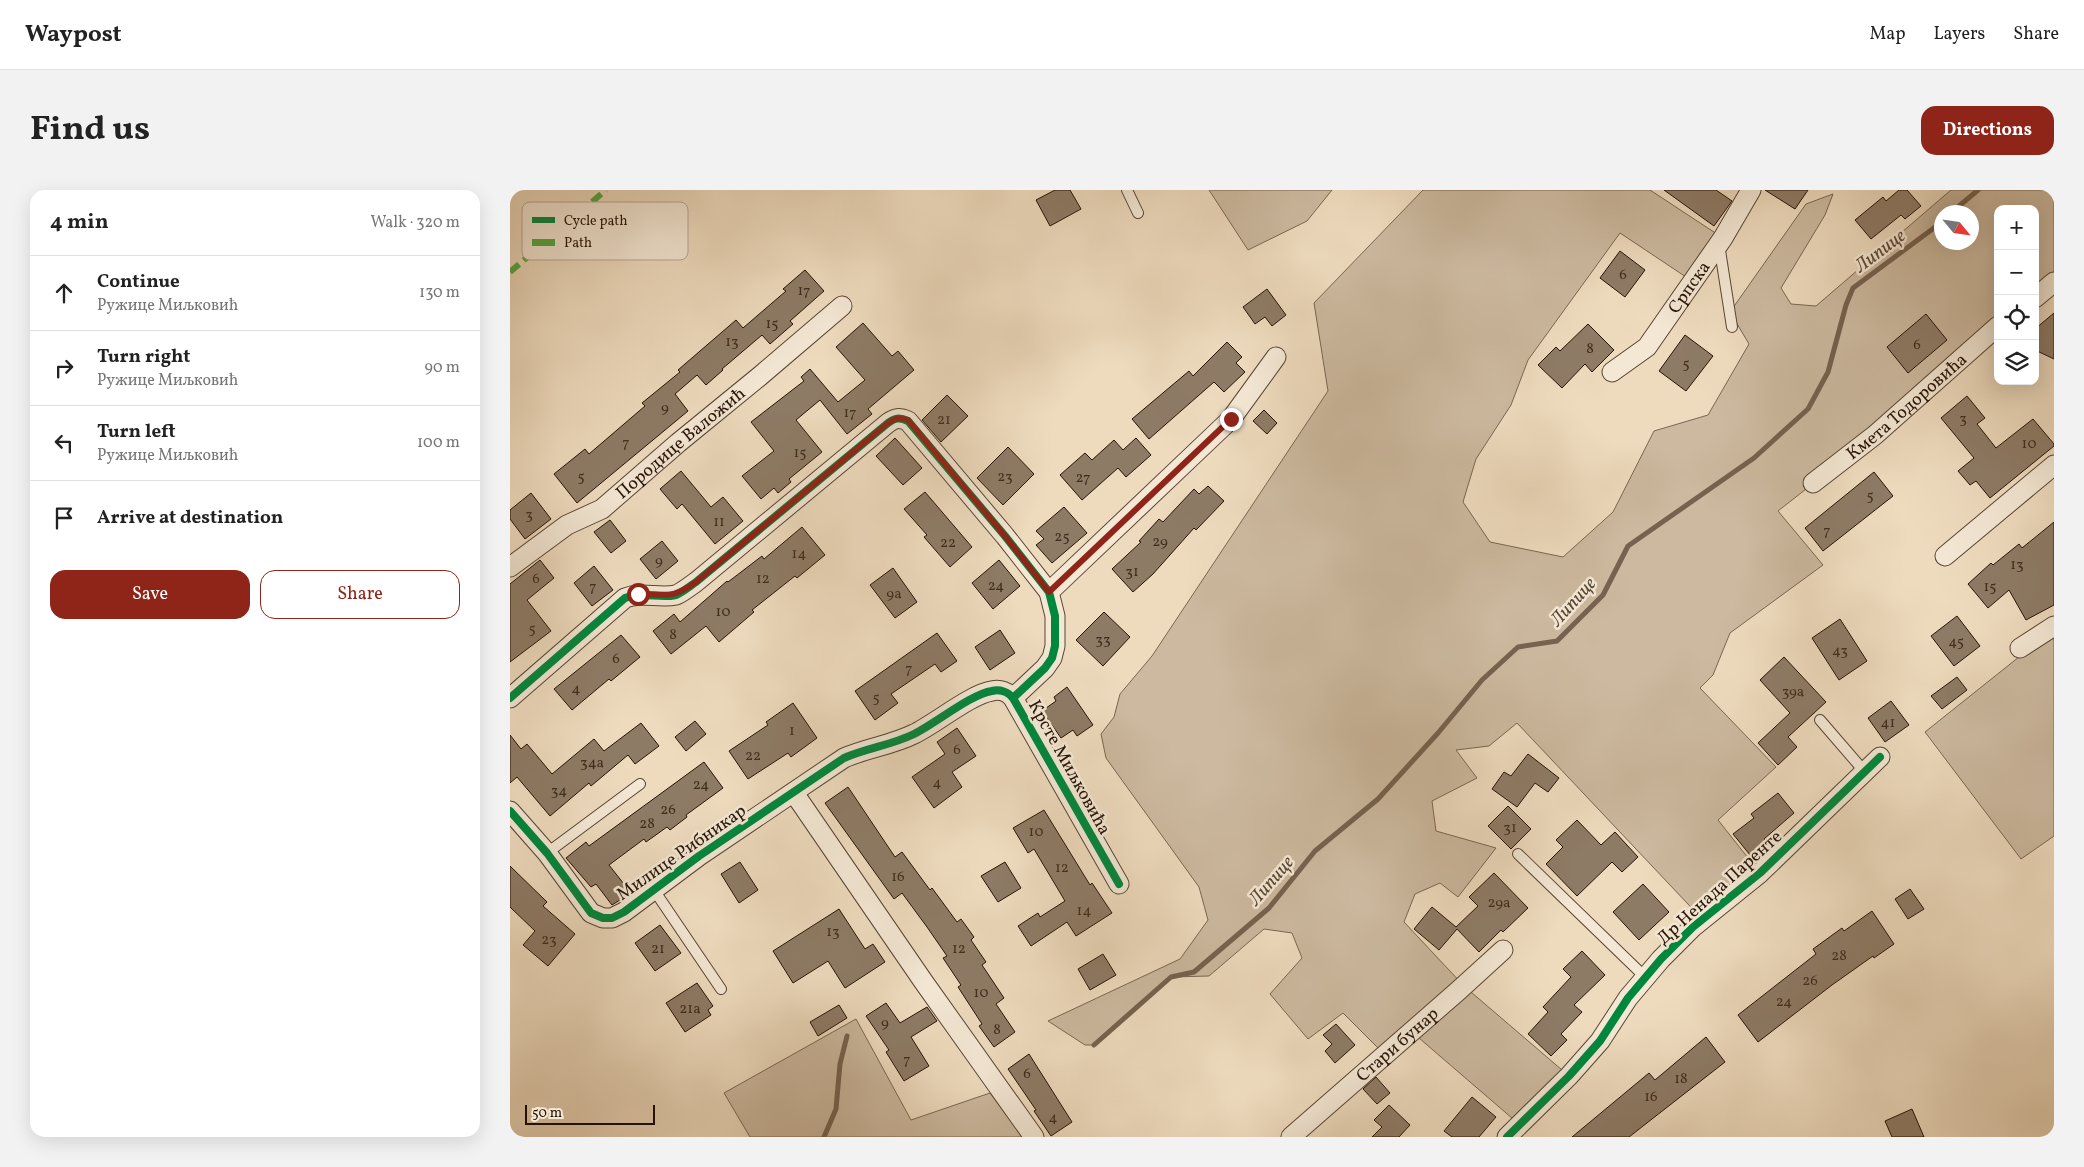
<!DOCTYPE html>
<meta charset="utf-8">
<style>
body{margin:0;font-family:Vollkorn,serif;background:#f2f2f2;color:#222}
.controls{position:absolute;right:15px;top:15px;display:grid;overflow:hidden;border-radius:10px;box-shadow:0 5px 20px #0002}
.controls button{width:45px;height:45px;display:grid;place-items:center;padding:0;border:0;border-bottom:1px solid #e0e0e0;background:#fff;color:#222;font:25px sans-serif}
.compass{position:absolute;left:1424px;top:15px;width:45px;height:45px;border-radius:50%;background:#fff;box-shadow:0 5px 20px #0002;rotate:119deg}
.scale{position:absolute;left:15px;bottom:12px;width:130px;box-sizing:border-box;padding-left:5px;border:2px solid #271306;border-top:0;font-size:14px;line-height:18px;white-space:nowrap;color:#271306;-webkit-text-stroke:4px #f4e8d5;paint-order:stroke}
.stop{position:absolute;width:15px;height:15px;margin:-11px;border:4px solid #8f2418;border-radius:50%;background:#fff}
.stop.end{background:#8f2418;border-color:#fff;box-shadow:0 1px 5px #0008}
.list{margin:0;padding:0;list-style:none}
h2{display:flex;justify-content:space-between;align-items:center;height:65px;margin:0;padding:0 20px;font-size:21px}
h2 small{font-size:16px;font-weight:400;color:#767676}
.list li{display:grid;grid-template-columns:32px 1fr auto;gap:15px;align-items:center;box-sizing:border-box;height:75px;padding:0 20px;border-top:1px solid #e0e0e0}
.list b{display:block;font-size:19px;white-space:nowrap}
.list p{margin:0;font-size:16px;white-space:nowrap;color:#767676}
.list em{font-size:16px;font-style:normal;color:#767676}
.actions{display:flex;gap:10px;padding:15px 20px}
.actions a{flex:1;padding:11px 0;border:1px solid #8f2418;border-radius:15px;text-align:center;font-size:18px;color:#8f2418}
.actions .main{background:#8f2418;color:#fff}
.icon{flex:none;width:28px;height:28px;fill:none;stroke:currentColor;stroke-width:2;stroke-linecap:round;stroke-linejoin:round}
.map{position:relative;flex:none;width:1544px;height:947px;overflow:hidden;border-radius:15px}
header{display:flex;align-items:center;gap:30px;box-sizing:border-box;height:70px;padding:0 25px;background:#fff;border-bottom:1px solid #e0e0e0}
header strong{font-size:24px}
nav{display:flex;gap:28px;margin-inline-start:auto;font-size:18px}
.intro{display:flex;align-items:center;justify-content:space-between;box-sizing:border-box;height:120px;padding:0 30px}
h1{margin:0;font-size:35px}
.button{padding:12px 22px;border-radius:15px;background:#8f2418;color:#fff;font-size:18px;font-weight:700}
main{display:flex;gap:30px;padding:0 30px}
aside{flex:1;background:#fff;border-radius:15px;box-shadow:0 5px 20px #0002}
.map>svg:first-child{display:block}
.green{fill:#ccb99f;stroke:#7a6652;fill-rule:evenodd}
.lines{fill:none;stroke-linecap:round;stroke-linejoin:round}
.stream{stroke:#76624f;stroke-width:5}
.building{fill:#8e7b66;stroke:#271306}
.lane-casing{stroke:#594534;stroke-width:12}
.street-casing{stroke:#594534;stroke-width:21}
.lane{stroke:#f4e8d5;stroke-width:10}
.street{stroke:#f4e8d5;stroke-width:19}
.quiet{stroke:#53a840;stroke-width:6;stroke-dasharray:12 6;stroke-linecap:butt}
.cycleway-casing{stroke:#f4e8d5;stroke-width:11}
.cycleway{stroke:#00873e;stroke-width:8}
.route{stroke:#8f2418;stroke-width:6}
.labels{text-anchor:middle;stroke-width:5;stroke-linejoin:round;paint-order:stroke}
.number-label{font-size:15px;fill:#412d1e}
.street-label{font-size:18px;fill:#271306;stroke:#f4e8d5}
.water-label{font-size:19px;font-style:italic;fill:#5b4836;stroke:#f4e8d5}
.key{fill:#f4e8d5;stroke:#b6a897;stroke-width:1}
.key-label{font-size:14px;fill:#271306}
</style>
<header>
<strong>Waypost</strong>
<nav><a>Map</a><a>Layers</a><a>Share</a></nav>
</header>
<div class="intro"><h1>Find us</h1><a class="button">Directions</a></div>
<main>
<aside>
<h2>4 min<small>Walk · 320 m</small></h2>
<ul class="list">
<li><svg class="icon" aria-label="ahead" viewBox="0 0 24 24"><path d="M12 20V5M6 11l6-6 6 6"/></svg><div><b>Continue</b><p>Ружице Миљковић</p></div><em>130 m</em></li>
<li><svg class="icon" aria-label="right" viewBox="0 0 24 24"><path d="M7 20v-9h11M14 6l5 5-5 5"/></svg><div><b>Turn right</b><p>Ружице Миљковић</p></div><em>90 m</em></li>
<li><svg class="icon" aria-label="left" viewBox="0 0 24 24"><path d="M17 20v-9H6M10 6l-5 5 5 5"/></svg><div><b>Turn left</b><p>Ружице Миљковић</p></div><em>100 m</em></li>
<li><svg class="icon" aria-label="arrive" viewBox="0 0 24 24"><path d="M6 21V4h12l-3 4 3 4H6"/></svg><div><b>Arrive at destination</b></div></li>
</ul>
<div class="actions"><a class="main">Save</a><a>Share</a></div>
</aside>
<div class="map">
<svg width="1544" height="947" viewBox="0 0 1544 947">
<rect width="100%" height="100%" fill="#eedbbe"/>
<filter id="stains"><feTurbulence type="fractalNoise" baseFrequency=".004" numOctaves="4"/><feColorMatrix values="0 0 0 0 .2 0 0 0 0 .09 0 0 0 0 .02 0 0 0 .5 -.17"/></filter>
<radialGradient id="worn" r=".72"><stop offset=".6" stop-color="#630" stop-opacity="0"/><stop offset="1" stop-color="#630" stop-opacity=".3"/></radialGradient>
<!-- green -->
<g class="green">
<polygon points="699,0 822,0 797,31 738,60"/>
<path d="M 913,0 L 1140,0 L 1213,48 L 1182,91 L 1110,43 L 1018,170 L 1001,215 L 966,269 L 953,312 L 980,352 L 1053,367 L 1103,322 L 1144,241 L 1198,225 L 1239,154 L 1220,122 L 1296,14 L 1323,4 L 1315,25 L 1271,98 L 1281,114 L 1306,116 L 1441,0 L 1544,0 L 1544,92 L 1525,108 L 1525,19 L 1488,19 L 1488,140 L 1365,245 L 1268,321 L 1313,375 L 1220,443 L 1203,485 L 1190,498 L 1266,577 L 1208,630 L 1250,683 L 1193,730 L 1007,533 L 979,556 L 946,560 L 967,588 L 922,611 L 926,641 L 986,658 L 948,707 L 930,693 L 905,704 L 894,732 L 954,796 L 1059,886 L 1010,935 L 902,842 L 875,865 L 833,823 L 798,849 L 760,804 L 792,768 L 782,743 L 754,739 L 699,786 L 661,787 L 584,855 L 575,855 L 538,831 L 670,769 L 698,730 L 689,697 L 596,568 L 591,544 L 604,527 L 610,504 L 642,466 L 818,201 L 804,113 ZM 1432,22 L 1462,22 L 1462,52 L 1432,52 Z"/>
<polygon points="1544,439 1544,646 1511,669 1415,542"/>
<polygon points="346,829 401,930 480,903 512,947 240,947 214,903"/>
</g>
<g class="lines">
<!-- stream -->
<g class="stream">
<polyline points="1442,22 1468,0"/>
<polyline points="584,855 661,787 684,782 759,718 805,661 868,609 928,543 972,490 1008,457 1047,451 1093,405 1118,356 1244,268 1298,219 1318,182 1336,115 1343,98 1432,32"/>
<polyline points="314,947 326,919 330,874 337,846"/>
</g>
</g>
<!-- building -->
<g class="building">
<polygon points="545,0 560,0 571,19 540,36 526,10"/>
<polygon points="1154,0 1206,0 1222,11 1204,36"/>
<polygon points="1255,0 1298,0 1285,19"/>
<polygon points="1389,0 1397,0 1411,16 1395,29 1391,25 1361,49 1345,30 1373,7 1376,11"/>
<polygon points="1110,61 1135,80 1115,107 1090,88"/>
<polygon points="295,80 314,101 280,131 283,134 260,154 252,145 212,179 213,180 196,195 187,185 165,204 178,221 67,313 44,284 75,259 79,264 135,216 132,213 170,182 168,180 226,130 233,138 276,101 273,99"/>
<polygon points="757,99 776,125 762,136 755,127 745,134 733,117"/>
<polygon points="1544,123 1544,169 1525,160 1525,139"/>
<polygon points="1416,124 1437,150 1398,183 1377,157"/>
<polygon points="353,133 382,166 388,161 404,180 358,219 362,224 337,244 310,210 286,230 312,262 279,289 281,292 268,303 264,298 251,309 232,286 264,261 241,232 294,191 291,187 300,179 328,212 355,190 326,157"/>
<polygon points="1078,134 1104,160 1082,182 1075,174 1052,198 1028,175 1046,157 1050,161"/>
<polygon points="1175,145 1203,166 1176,201 1149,181"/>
<polygon points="717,152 732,167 726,173 735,182 714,202 704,192 639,249 622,229 679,181 683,186"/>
<polygon points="437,205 458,226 431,252 412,230"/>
<polygon points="1457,206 1475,228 1467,234 1486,258 1523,229 1544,254 1544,256 1480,308 1466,291 1460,295 1448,281 1464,268 1431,228"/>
<polygon points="754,220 767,233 757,244 743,231"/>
<polygon points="385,248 412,278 393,295 366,266"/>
<polygon points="626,248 641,265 616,287 608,278 572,310 550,285 575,263 582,270 604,250 613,260"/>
<polygon points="498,257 524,284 493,315 467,288"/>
<polygon points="171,281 201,317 213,307 233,331 205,354 172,314 167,319 150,299"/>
<polygon points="1364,282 1383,306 1313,361 1295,338"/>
<polygon points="698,296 714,311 686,340 684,338 643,384 623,402 602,379 631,352 629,351 649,329 653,332 684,299 689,304"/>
<polygon points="415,302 462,357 440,377 414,347 417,345 394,319"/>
<polygon points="21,303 41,329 15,349 0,329 0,320"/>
<polygon points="554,317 577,343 542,373 526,355 534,349 526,341"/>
<polygon points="100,330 116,351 101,363 84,342"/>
<polygon points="1544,332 1544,415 1516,430 1499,400 1478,418 1458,394 1481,373 1483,375 1509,354 1512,358"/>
<polygon points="292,337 315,365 287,388 285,386 242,420 244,422 209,452 196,436 161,464 143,441 164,424 170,432 217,391 218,392 252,366 254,369"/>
<polygon points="152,351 168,371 146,389 130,369"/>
<polygon points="30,370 44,388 17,410 41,441 0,472 0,394"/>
<polygon points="489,370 510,396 483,419 462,393"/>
<polygon points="84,376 103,400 82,416 64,393"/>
<polygon points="383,378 407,412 385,428 360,395"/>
<polygon points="594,422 620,447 593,476 566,450"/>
<polygon points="1447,426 1470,456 1444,476 1421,446"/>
<polygon points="1330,429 1357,471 1329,490 1302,448"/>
<polygon points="490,440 505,463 480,480 465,457"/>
<polygon points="427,443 447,471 431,482 425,474 381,504 388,513 365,530 345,501"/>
<polygon points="111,445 130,467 101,491 99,489 62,520 44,499"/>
<polygon points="1274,467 1316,512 1278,547 1287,557 1268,575 1248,553 1280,523 1250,490"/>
<polygon points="1447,487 1457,500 1432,519 1421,506"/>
<polygon points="557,497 583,535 567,546 563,540 551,548 532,521 546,511 544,507"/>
<polygon points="1381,511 1399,535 1375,552 1358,528"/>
<polygon points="283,513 307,548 281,567 278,563 238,589 219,561 258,535 256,532"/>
<polygon points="185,531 196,544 176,561 165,547"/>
<polygon points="131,533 149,556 125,574 118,565 81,596 79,593 40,626 7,587 0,593 0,545 11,559 17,554 42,584 84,549 94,561"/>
<polygon points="447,538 466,566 442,582 452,597 424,618 402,587 435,564 427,552"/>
<polygon points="1018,564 1049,588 1038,602 1025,593 1007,617 982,599 994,582 1001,586"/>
<polygon points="194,572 213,598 176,625 177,627 160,640 157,637 136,652 134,649 99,675 121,703 102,715 86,694 81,697 56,668 76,652 79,656"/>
<polygon points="338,597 385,667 392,662 420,700 422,698 447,732 451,729 464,747 461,750 476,772 472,775 494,808 486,814 505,842 484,857 469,836 472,834 448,797 451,795 433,768 437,766 417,737 392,703 384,709 315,613"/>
<polygon points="1268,603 1284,623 1254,649 1257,652 1240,665 1223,644 1244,628 1241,624"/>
<polygon points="998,616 1021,639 1001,659 978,636"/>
<polygon points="534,620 580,695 582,693 602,723 566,746 557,732 521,756 508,736 528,723 530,727 555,711 524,659 518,663 503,638"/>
<polygon points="1067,630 1091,655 1105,642 1128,667 1112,682 1102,672 1067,706 1036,674 1053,657 1046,650"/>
<polygon points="230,672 248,700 229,713 211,684"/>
<polygon points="495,672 511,698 488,712 471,686"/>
<polygon points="0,676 37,712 33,716 65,744 38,776 13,755 25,741 0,717"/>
<polygon points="984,683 1018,718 993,742 991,740 969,762 947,739 929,760 904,739 922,717 946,737 968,716 959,707"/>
<polygon points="1133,694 1159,722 1129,750 1103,722"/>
<polygon points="1400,699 1414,719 1398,729 1385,709"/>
<polygon points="329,719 355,759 363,754 375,772 335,798 318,771 283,793 263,761"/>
<polygon points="1362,721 1384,754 1364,768 1363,766 1322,795 1248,852 1228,825 1306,764 1303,759 1332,738 1334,741"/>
<polygon points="150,735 171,763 145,781 125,753"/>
<polygon points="1072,761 1095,785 1064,815 1072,822 1051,844 1057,850 1041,866 1018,844 1038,822 1033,817 1061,787 1053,779"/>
<polygon points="593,764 606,785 580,800 568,779"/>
<polygon points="187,793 203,816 198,820 201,825 175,842 156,813"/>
<polygon points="376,813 390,833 417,817 427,831 401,847 419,876 394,891 376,862 379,860 356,826"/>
<polygon points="329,815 337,828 308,846 300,832"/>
<polygon points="826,834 845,855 825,873 815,861 822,854 813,845"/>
<polygon points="1196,847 1215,872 1119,947 1062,947 1139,883 1145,890"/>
<polygon points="519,864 562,932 541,946 524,921 526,920 498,879"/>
<polygon points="866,887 880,903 867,914 853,899"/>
<polygon points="962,907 986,927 969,947 942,947 934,941"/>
<polygon points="879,915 900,935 889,947 862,947 872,937 864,930"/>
<polygon points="1402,919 1414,947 1382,947 1375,931"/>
</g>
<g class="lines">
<defs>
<g id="lane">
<polyline points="617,0 628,23"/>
<polyline points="1209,54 1222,137"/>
<polyline points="1310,530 1354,581"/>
<polyline points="37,663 130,594"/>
<polyline points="1008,664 1134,786"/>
<polyline points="144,700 211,799"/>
</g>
<g id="street">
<polyline points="1525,108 1544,92"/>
<path id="s1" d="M 1102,182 L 1137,157 L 1213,48 L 1241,0"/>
<path id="s2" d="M 1303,293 L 1365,245 L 1488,136"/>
<polyline points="1435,366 1544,275"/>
<path id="s3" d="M 0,377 L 57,335 L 92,319 L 168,253 L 250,186 L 332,116"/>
<polyline points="539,402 721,229 766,167"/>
<polyline points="1510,458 1544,436"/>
<path d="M 0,508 L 115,408 C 132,401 149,409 166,405 C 173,402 180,396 186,392 L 378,233 C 385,228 389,227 398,231 L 495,346 L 539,402 L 545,426 L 545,456 L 542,468 L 535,478 L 503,508"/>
<polyline points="284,603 413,791 524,947"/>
<path d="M 0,621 L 37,663 L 81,723 L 93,728 L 102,728 L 114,722 L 189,666 L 334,568 C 357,558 382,555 404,544 C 425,534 461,504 482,501 C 490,499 498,502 503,508 L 609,694"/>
<path id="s4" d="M 781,947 L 948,801 L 993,760"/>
<polyline points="997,947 1059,886 1090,851 1118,808 1151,769 1183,737 1250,683 1370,567"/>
</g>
</defs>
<!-- lane casing -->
<use href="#lane" class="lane-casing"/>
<!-- street casing -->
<use href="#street" class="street-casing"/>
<!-- lane -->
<use href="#lane" class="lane"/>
<!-- street -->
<use href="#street" class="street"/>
<!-- quiet -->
<polyline class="quiet" points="0,82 96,0"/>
<defs>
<g id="cycleway">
<path d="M 0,508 L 115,408 C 132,401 149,409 166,405 C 173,402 180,396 186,392 L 378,233 C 385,228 389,227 398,231 L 495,346 L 539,402 L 545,426 L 545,456 L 542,468 L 535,478 L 503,508"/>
<path d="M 0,621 L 37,663 L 81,723 L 93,728 L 102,728 L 114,722 L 189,666 L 334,568 C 357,558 382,555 404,544 C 425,534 461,504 482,501 C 490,499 498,502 503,508 L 609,694"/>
<polyline points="997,947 1059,886 1090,851 1118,808 1151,769 1183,737 1250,683 1370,567"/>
</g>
</defs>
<!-- cycleway casing -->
<use href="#cycleway" class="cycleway-casing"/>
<!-- cycleway -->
<use href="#cycleway" class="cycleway"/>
</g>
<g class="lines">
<!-- route -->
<path class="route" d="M 128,404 C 158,404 160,410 186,392 L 378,233 C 386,228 389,227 398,230 L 495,346 L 539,402 L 721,229"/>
</g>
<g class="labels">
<!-- number labels -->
<g class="number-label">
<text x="1113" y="89">6</text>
<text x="294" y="105">17</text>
<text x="262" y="138">15</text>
<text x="222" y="156">13</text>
<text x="1407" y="159">6</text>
<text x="1080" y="163">8</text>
<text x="1176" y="178">5</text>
<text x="155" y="222">9</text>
<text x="340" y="227">17</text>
<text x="1453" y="233">3</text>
<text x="434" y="234">21</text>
<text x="116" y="257">7</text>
<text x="1519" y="258">10</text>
<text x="290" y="267">15</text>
<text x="71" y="291">5</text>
<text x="495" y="291">23</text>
<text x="573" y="292">27</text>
<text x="1360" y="310">5</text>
<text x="19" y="329">3</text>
<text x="209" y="336">11</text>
<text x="1317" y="345">7</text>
<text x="552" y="351">25</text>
<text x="650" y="356">29</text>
<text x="438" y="357">22</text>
<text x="289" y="368">14</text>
<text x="149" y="375">9</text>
<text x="1507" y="379">13</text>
<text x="622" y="386">31</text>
<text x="26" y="393">6</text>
<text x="253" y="393">12</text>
<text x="486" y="400">24</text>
<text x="83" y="401">7</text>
<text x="1480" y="401">15</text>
<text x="384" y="408">9a</text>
<text x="213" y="426">10</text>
<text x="22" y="443">5</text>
<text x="163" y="449">8</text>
<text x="593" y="454">33</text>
<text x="1446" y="456">45</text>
<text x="1330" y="465">43</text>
<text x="106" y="473">6</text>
<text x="399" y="483">7</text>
<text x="66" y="503">4</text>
<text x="1283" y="506">39a</text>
<text x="366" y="512">5</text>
<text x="1378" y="537">41</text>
<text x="282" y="545">1</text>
<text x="447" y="564">6</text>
<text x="243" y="570">22</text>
<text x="82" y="577">34a</text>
<text x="427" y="597">4</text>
<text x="191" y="599">24</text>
<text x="49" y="605">34</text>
<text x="158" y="624">26</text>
<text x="137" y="638">28</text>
<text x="1000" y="642">31</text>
<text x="526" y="646">10</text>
<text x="552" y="682">12</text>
<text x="388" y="691">16</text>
<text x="989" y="717">29a</text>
<text x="574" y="725">14</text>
<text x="323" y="746">13</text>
<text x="39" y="754">23</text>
<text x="148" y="763">21</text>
<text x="449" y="763">12</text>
<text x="1329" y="770">28</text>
<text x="1300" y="795">26</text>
<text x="471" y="807">10</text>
<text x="1274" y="816">24</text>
<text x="180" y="823">21a</text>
<text x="375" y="837">9</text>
<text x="487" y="844">8</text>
<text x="397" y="874">7</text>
<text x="517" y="888">6</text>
<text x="1171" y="893">18</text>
<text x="1141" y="911">16</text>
<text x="543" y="932">4</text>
</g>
<!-- street labels -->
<g class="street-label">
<text dy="6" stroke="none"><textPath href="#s1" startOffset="116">Српска</textPath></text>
<text dy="6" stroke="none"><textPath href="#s2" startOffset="121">Кмета Тодоровића</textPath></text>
<text dy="6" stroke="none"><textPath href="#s3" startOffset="212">Породице Валожић</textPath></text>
<text transform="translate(560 577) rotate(61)" y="6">Крсте Миљковића</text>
<text transform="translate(171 662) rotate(-35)" y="6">Милице Рибникар</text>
<text transform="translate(1209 697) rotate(-42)" y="6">Др Ненада Паренте</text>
<text dy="6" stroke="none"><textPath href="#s4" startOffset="141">Стари бунар</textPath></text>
</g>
<!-- water labels -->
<g class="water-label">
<text transform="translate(1369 60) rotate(-37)" y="7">Липице</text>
<text transform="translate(1062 411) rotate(-48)" y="7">Липице</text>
<text transform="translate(760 690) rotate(-49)" y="7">Липице</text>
</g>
</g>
<!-- legend -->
<rect x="12" y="12" width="166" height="58" rx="8" class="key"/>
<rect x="22" y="27" width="23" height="6" fill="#00873e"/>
<rect x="22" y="49" width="23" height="7" fill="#53a840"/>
<g class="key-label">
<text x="54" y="35">Cycle path</text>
<text x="54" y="57">Path</text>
</g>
<rect width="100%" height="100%" filter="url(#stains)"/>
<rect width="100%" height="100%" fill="url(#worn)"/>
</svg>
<div class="controls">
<button>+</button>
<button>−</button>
<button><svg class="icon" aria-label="locate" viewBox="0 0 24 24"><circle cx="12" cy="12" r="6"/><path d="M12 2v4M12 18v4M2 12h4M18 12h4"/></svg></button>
<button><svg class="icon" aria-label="layers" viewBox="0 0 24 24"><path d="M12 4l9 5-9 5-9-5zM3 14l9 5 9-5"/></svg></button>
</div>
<svg class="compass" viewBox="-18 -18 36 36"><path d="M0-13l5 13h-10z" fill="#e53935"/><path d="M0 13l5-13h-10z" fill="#767676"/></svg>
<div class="scale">50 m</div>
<div class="stop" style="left:128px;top:404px"></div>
<div class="stop end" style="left:721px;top:229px"></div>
</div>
</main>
